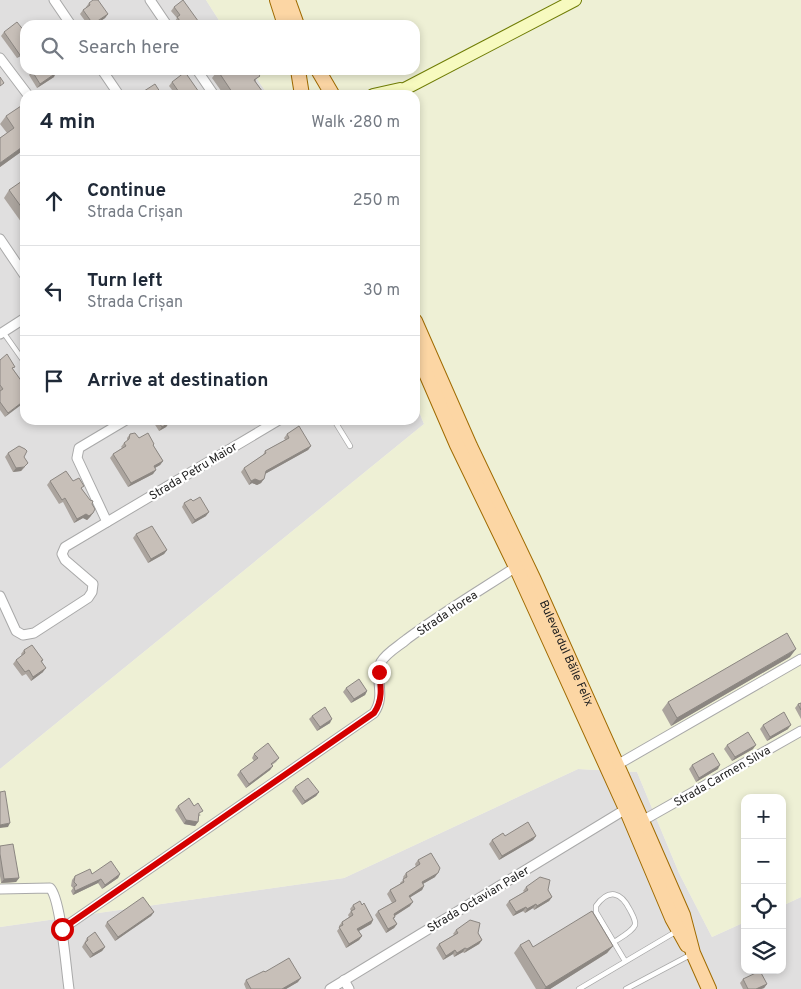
<!DOCTYPE html>
<meta charset="utf-8">
<style>
body{margin:0;font-family:Overpass,sans-serif;background:#f6f6f7;color:#1f2937}
.controls{position:absolute;right:15px;bottom:15px;display:grid;overflow:hidden;border-radius:10px;box-shadow:0 2px 8px #0003}
.controls button{width:45px;height:45px;display:grid;place-items:center;padding:0;border:0;border-bottom:1px solid #e0e1e3;background:#fff;color:#1f2937;font:25px sans-serif}
.stop{position:absolute;width:15px;height:15px;margin:-11px;border:4px solid #d40000;border-radius:50%;background:#fff}
.stop.end{background:#d40000;border-color:#fff;box-shadow:0 1px 5px #0008}
.list{margin:0;padding:0;list-style:none}
h2{display:flex;justify-content:space-between;align-items:center;height:65px;margin:0;padding:0 20px;font-size:21px}
h2 small{font-size:16px;font-weight:400;color:#747a83}
.list li{display:grid;grid-template-columns:32px 1fr auto;gap:15px;align-items:center;box-sizing:border-box;height:90px;padding:0 20px;border-top:1px solid #e0e1e3}
.list b{display:block;font-size:19px;white-space:nowrap}
.list p{margin:0;font-size:16px;white-space:nowrap;color:#747a83}
.list em{font-size:16px;font-style:normal;color:#747a83}
.icon{flex:none;width:28px;height:28px;fill:none;stroke:currentColor;stroke-width:2;stroke-linecap:round;stroke-linejoin:round}
.map{position:relative;flex:none;width:801px;height:989px;overflow:hidden}
.search{position:absolute;background:#fff;box-shadow:0 2px 8px #0003;left:20px;top:20px;width:400px;height:55px;display:flex;align-items:center;gap:12px;box-sizing:border-box;padding:0 18px;border-radius:15px;color:#747a83;font-size:19px}
.panel{position:absolute;background:#fff;box-shadow:0 2px 8px #0003;left:20px;top:90px;width:400px;height:335px;border-radius:15px}
.map>svg:first-child{display:block}
.residential{fill:#e0dfdf}
.farmland{fill:#eef0d5}
.lines{fill:none;stroke-linecap:round;stroke-linejoin:round}
.service-casing{stroke:#a9a9a9;stroke-width:6}
.minor-casing{stroke:#a9a9a9;stroke-width:11}
.secondary-casing{stroke:#707d05;stroke-width:14}
.primary-casing{stroke:#a06b00;stroke-width:16}
.service{stroke:#fff;stroke-width:4.5}
.minor{stroke:#fff;stroke-width:9}
.secondary{stroke:#f7fabf;stroke-width:12}
.primary{stroke:#fcd6a4;stroke-width:14}
.wall{fill:#aba49e}
.shaded-wall{fill:#8b8681}
.building{fill:#c7bfb8;stroke:#8b8681}
.route{stroke:#d40000;stroke-width:6}
.labels{text-anchor:middle;stroke-width:4.5;stroke-linejoin:round;paint-order:stroke}
.street-label{font-size:12px;fill:#222;stroke:#fff}
</style>
<div class="map">
<svg width="801" height="989" viewBox="0 0 801 989">
<rect width="100%" height="100%" fill="#f2efe9"/>
<!-- residential -->
<g class="residential">
<polygon points="0,0 206,0 222,25 25,25 25,70 251,70 268,95 25,95 25,420 415,420 415,402 424,424 0,769"/>
<polygon points="578,769 637,772 679,873 712,937 745,922 745,970 782,970 782,906 801,897 801,989 0,989 0,927 344,878"/>
</g>
<!-- farmland -->
<polygon class="farmland" points="206,0 801,0 801,897 782,906 782,798 745,798 745,922 712,937 679,873 637,772 578,769 344,878 0,927 0,769 424,424 415,402 415,95 268,95 251,70 415,70 415,25 222,25"/>
<g class="lines">
<defs>
<g id="service">
<polyline points="3,332 25,363"/>
<polyline points="334,420 350,446"/>
<path d="M 614,942 C 620,938 632,932 635,925 C 636,920 632,914 630,910 C 621,892 609,888 596,906 L 596,912 L 625,961"/>
<polyline points="579,989 677,931"/>
<polyline points="626,989 692,954"/>
</g>
<g id="minor">
<polyline points="54,0 71,25"/>
<polyline points="150,0 167,25"/>
<polyline points="0,58 28,95"/>
<polyline points="102,70 119,95"/>
<polyline points="197,70 214,95"/>
<polyline points="0,239 25,276"/>
<polyline points="0,334 25,318"/>
<polyline points="107,522 77,458 79,448 126,420"/>
<polyline points="0,596 16,631 23,635 34,633 88,598 92,592 93,584 65,560 62,554 65,547 279,420"/>
<polyline points="617,765 801,659"/>
<polyline points="642,821 801,731"/>
<path d="M 0,889 L 50,888 C 61,899 66,969 69,989"/>
<path d="M 62,929 L 374,713 C 387,694 373,676 381,662 C 387,652 399,646 407,639 C 442,613 479,591 516,567"/>
<polyline points="344,980 349,989"/>
<polyline points="330,989 626,809"/>
</g>
<g id="secondary">
<polyline points="373,95 400,89"/>
<polyline points="393,95 575,0"/>
</g>
<g id="primary">
<polyline points="277,0 285,25"/>
<polyline points="288,0 297,25"/>
<polyline points="298,70 302,95"/>
<polyline points="318,70 332,94"/>
<path id="s1" d="M 415,321 L 470,446 L 534,580 L 642,821 L 683,915 L 693,953 L 709,989"/>
<polyline points="415,348 457,445 516,567 626,809 672,918 687,945"/>
</g>
</defs>
<!-- service casing -->
<use href="#service" class="service-casing"/>
<!-- minor casing -->
<use href="#minor" class="minor-casing"/>
<!-- secondary casing -->
<use href="#secondary" class="secondary-casing"/>
<!-- primary casing -->
<use href="#primary" class="primary-casing"/>
<!-- service -->
<use href="#service" class="service"/>
<!-- minor -->
<use href="#minor" class="minor"/>
<!-- secondary -->
<use href="#secondary" class="secondary"/>
<!-- primary -->
<use href="#primary" class="primary"/>
</g>
<!-- wall -->
<g class="wall">
<polygon points="89,3 108,14 105,18 95,25 88,25 80,14 83,10 86,8 86,7"/>
<polygon points="174,7 201,25 178,25 175,21 177,18 171,11"/>
<polygon points="4,32 25,53 17,58 1,36"/>
<polygon points="212,70 255,70 256,82 265,95 224,95 212,78 215,74"/>
<polygon points="32,71 54,77 37,88 29,75"/>
<polygon points="172,82 201,95 176,95 169,86"/>
<polygon points="25,112 25,149 0,167 0,138 7,133 0,124 6,116"/>
<polygon points="25,180 25,225 24,226 4,198 9,190"/>
<polygon points="0,360 13,369 25,386 25,392 5,417 0,410"/>
<polygon points="152,420 167,420 169,423 166,427 159,431"/>
<polygon points="130,434 153,445 163,461 160,465 155,468 153,474 128,487 110,458 113,454 122,448 121,447 124,443 127,441 127,438"/>
<polygon points="287,434 311,446 308,450 265,474 261,483 257,485 252,483 249,485 241,472 244,468 263,455 265,451 285,440 284,438"/>
<polygon points="8,453 24,457 25,467 21,471 13,472 5,457"/>
<polygon points="50,481 73,481 82,489 92,504 93,513 90,517 87,520 83,518 74,523 63,502 59,504 47,485"/>
<polygon points="193,501 206,516 192,524 182,507 184,503"/>
<polygon points="136,534 167,550 164,554 148,563 133,538"/>
<polygon points="24,650 43,660 42,662 43,672 31,681 26,674 22,676 13,664 16,660 22,656 21,654"/>
<polygon points="790,657 671,726 662,710 668,702"/>
<polygon points="346,688 367,691 365,695 351,703 343,692"/>
<polygon points="801,703 801,719 795,708 798,704"/>
<polygon points="312,716 330,723 317,731 309,719"/>
<polygon points="763,725 788,729 767,741 760,729"/>
<polygon points="727,745 753,749 732,761 724,749"/>
<polygon points="254,754 279,758 276,762 272,765 273,766 270,770 246,788 237,775 240,771 254,761 252,758"/>
<polygon points="692,765 718,769 696,782 689,769"/>
<polygon points="295,787 319,792 316,796 302,805 292,791"/>
<polygon points="178,806 201,815 199,816 198,822 195,826 184,824 175,810"/>
<polygon points="505,836 536,836 533,840 499,860 489,844 492,840"/>
<polygon points="0,846 19,878 16,882 1,883 0,876"/>
<polygon points="418,860 435,877 423,884 424,886 422,890 410,897 410,906 395,916 394,919 397,924 394,928 386,933 375,915 378,911 392,903 387,894 390,890 400,884 400,883 404,879 403,877 406,873 416,867 415,864"/>
<polygon points="92,874 120,874 118,878 102,889 98,883 73,895 71,891 73,888 71,886 72,880 75,876"/>
<polygon points="526,887 548,890 552,897 549,901 534,910 533,908 525,913 523,911 513,916 506,905 509,901 524,892 523,891"/>
<polygon points="353,905 373,920 371,924 359,931 362,936 359,940 346,948 337,931 340,927 339,926 342,922 349,917 348,915 351,911 350,909"/>
<polygon points="154,912 151,916 115,941 105,926 107,922"/>
<polygon points="456,930 478,933 482,940 479,944 464,953 463,952 454,957 453,954 443,960 436,948 439,944 454,935 453,934"/>
<polygon points="87,938 105,947 102,951 90,958 82,947"/>
<polygon points="520,945 533,947 613,946 607,953 550,989 536,989 514,953"/>
<polygon points="743,979 767,984 764,988 761,989 743,989 740,983"/>
<polygon points="246,980 298,982 286,989 246,989 244,984"/>
</g>
<!-- shaded-wall -->
<g class="shaded-wall">
<polygon points="108,14 105,18 95,25 93,25"/>
<polygon points="25,51 25,53 17,58 20,55"/>
<polygon points="56,73 54,77 37,88 40,84"/>
<polygon points="25,145 25,149 0,167 0,163"/>
<polygon points="25,400 25,402 5,417 8,413"/>
<polygon points="169,423 166,427 159,431 162,427"/>
<polygon points="311,446 308,450 263,475 266,471"/>
<polygon points="163,461 160,465 151,470 154,466"/>
<polygon points="24,467 21,471 13,472 16,468"/>
<polygon points="156,470 153,474 128,487 131,483"/>
<polygon points="255,479 264,479 261,483 257,485 252,483 249,485 251,481"/>
<polygon points="209,512 206,516 192,524 195,520"/>
<polygon points="93,513 90,517 87,520 83,518 74,523 77,519 86,514"/>
<polygon points="167,550 164,554 148,563 151,559"/>
<polygon points="796,649 790,657 671,726 677,718"/>
<polygon points="46,668 43,672 31,681 33,677"/>
<polygon points="367,691 365,695 351,703 354,699"/>
<polygon points="332,719 330,723 317,731 320,727"/>
<polygon points="791,725 788,729 767,741 770,737"/>
<polygon points="756,745 753,749 732,761 735,757"/>
<polygon points="720,765 718,769 696,782 699,778"/>
<polygon points="273,766 270,770 246,788 249,784"/>
<polygon points="319,792 316,796 302,805 305,801"/>
<polygon points="186,820 198,822 195,826 184,824"/>
<polygon points="10,823 8,827 0,828 0,825"/>
<polygon points="536,836 533,840 499,860 502,856"/>
<polygon points="438,873 435,877 419,886 422,882"/>
<polygon points="120,874 118,878 102,889 105,885"/>
<polygon points="19,878 16,882 1,883 4,879"/>
<polygon points="101,879 98,883 73,895 75,891"/>
<polygon points="424,886 422,890 406,900 409,896"/>
<polygon points="552,897 549,901 534,910 537,906"/>
<polygon points="413,902 410,906 391,918 394,914"/>
<polygon points="536,904 533,908 525,913 527,909"/>
<polygon points="526,907 523,911 513,916 516,912"/>
<polygon points="154,912 151,916 115,941 118,937"/>
<polygon points="373,920 371,924 355,933 357,929"/>
<polygon points="397,924 394,928 386,933 388,929"/>
<polygon points="362,936 359,940 346,948 349,944"/>
<polygon points="482,940 479,944 464,953 467,949"/>
<polygon points="613,946 607,953 550,989 544,989 546,987"/>
<polygon points="105,947 102,951 90,958 93,954"/>
<polygon points="465,948 463,952 454,957 457,953"/>
<polygon points="455,950 453,954 443,960 446,956"/>
<polygon points="301,978 298,982 286,989 282,989"/>
<polygon points="767,984 764,988 761,989 756,989"/>
</g>
<!-- building -->
<g class="building">
<polygon points="93,0 98,0 108,14 93,24 83,10 90,5 89,3"/>
<polygon points="183,0 201,25 183,25 177,17 180,15 174,7"/>
<polygon points="17,22 25,32 25,51 20,55 4,32"/>
<polygon points="34,70 55,70 56,73 40,84 32,71"/>
<polygon points="219,70 255,70 260,76 254,80 265,95 234,95 218,71"/>
<polygon points="185,72 201,95 181,95 172,82"/>
<polygon points="0,77 4,83 0,86"/>
<polygon points="155,84 162,95 142,95 141,93"/>
<polygon points="21,106 25,112 25,145 0,163 0,138 14,128 6,116"/>
<polygon points="25,179 25,212 9,190"/>
<polygon points="7,354 15,367 12,368 25,386 25,391 23,392 25,395 25,400 8,413 0,402 0,391 3,389 0,385 0,360"/>
<polygon points="157,420 167,420 169,423 162,427"/>
<polygon points="299,426 311,446 266,471 264,479 260,481 255,479 251,481 244,468 266,453 265,451 289,438 287,434"/>
<polygon points="135,433 139,438 148,433 154,444 153,445 163,461 154,466 156,470 131,483 113,454 126,446 124,443 129,439 130,434"/>
<polygon points="19,446 25,449 27,451 24,457 28,463 24,467 16,468 8,453"/>
<polygon points="66,471 73,481 79,478 84,486 81,488 90,500 93,501 92,504 95,509 93,513 89,516 86,514 77,519 65,498 62,500 50,481"/>
<polygon points="200,497 209,512 195,520 184,503 191,499 193,501"/>
<polygon points="152,526 167,550 151,559 136,534"/>
<polygon points="787,633 796,649 677,718 668,702"/>
<polygon points="32,645 43,660 41,661 46,668 33,677 29,670 25,672 16,660 25,653 24,650"/>
<polygon points="359,679 367,691 354,699 346,688"/>
<polygon points="801,703 801,710 798,704"/>
<polygon points="325,707 332,719 320,727 312,716"/>
<polygon points="784,712 791,725 770,737 763,725"/>
<polygon points="748,732 756,745 735,757 727,745"/>
<polygon points="268,743 279,758 271,764 273,766 249,784 240,771 258,758 254,754"/>
<polygon points="713,753 720,765 699,778 692,765"/>
<polygon points="308,778 319,792 305,801 295,787"/>
<polygon points="5,791 10,823 0,825 0,792"/>
<polygon points="189,798 194,806 198,803 203,811 199,813 198,822 186,820 178,806"/>
<polygon points="528,822 536,836 502,856 492,840 503,833 505,836"/>
<polygon points="13,844 19,878 4,879 0,854 0,846"/>
<polygon points="431,853 440,868 438,873 422,882 424,886 409,896 413,902 394,914 395,917 393,918 397,924 388,929 378,911 396,901 390,890 404,882 403,879 407,877 406,873 420,864 418,860"/>
<polygon points="111,861 120,874 105,885 101,879 75,891 74,887 77,885 74,882 75,876 90,869 92,874"/>
<polygon points="540,877 550,880 548,890 552,897 537,906 536,904 527,909 526,907 516,912 509,901 528,890 526,887"/>
<polygon points="143,897 154,912 118,937 107,922"/>
<polygon points="360,901 362,905 364,903 373,920 357,929 362,936 349,944 339,927 343,925 342,922 353,915 351,911 355,909 353,905"/>
<polygon points="592,911 613,946 546,987 520,945 529,940 533,947"/>
<polygon points="470,920 480,923 478,933 482,940 467,949 465,948 457,953 455,950 446,956 439,944 458,933 456,930"/>
<polygon points="95,932 105,947 93,954 85,943 88,940 87,938"/>
<polygon points="289,958 301,978 282,989 251,989 246,980 264,971 265,972"/>
<polygon points="760,971 767,984 756,989 748,989 743,979"/>
</g>
<g class="lines">
<!-- route -->
<path class="route" d="M 62,929 L 374,713 C 383,700 381,687 379,672"/>
</g>
<g class="labels">
<!-- street labels -->
<g class="street-label">
<text transform="translate(193 471) rotate(-31)" y="4">Strada Petru Maior</text>
<text transform="translate(447 613) rotate(-34)" y="4">Strada Horea</text>
<text dy="4" stroke="none"><textPath href="#s1" startOffset="365">Bulevardul Băile Felix</textPath></text>
<text transform="translate(722 776) rotate(-30)" y="4">Strada Carmen Silva</text>
<text transform="translate(478 899) rotate(-31)" y="4">Strada Octavian Paler</text>
</g>
</g>
</svg>
<div class="controls">
<button>+</button>
<button>−</button>
<button><svg class="icon" aria-label="locate" viewBox="0 0 24 24"><circle cx="12" cy="12" r="6"/><path d="M12 2v4M12 18v4M2 12h4M18 12h4"/></svg></button>
<button><svg class="icon" aria-label="layers" viewBox="0 0 24 24"><path d="M12 4l9 5-9 5-9-5zM3 14l9 5 9-5"/></svg></button>
</div>
<div class="stop" style="left:62px;top:929px"></div>
<div class="stop end" style="left:379px;top:672px"></div>
<div class="search"><svg class="icon" aria-label="search" viewBox="0 0 24 24"><circle cx="10" cy="10" r="6"/><path d="M15 15l6 6"/></svg>Search here</div>
<section class="panel">
<h2>4 min<small>Walk · 280 m</small></h2>
<ul class="list">
<li><svg class="icon" aria-label="ahead" viewBox="0 0 24 24"><path d="M12 20V5M6 11l6-6 6 6"/></svg><div><b>Continue</b><p>Strada Crișan</p></div><em>250 m</em></li>
<li><svg class="icon" aria-label="left" viewBox="0 0 24 24"><path d="M17 20v-9H6M10 6l-5 5 5 5"/></svg><div><b>Turn left</b><p>Strada Crișan</p></div><em>30 m</em></li>
<li><svg class="icon" aria-label="arrive" viewBox="0 0 24 24"><path d="M6 21V4h12l-3 4 3 4H6"/></svg><div><b>Arrive at destination</b></div></li>
</ul>
</section>
</div>
